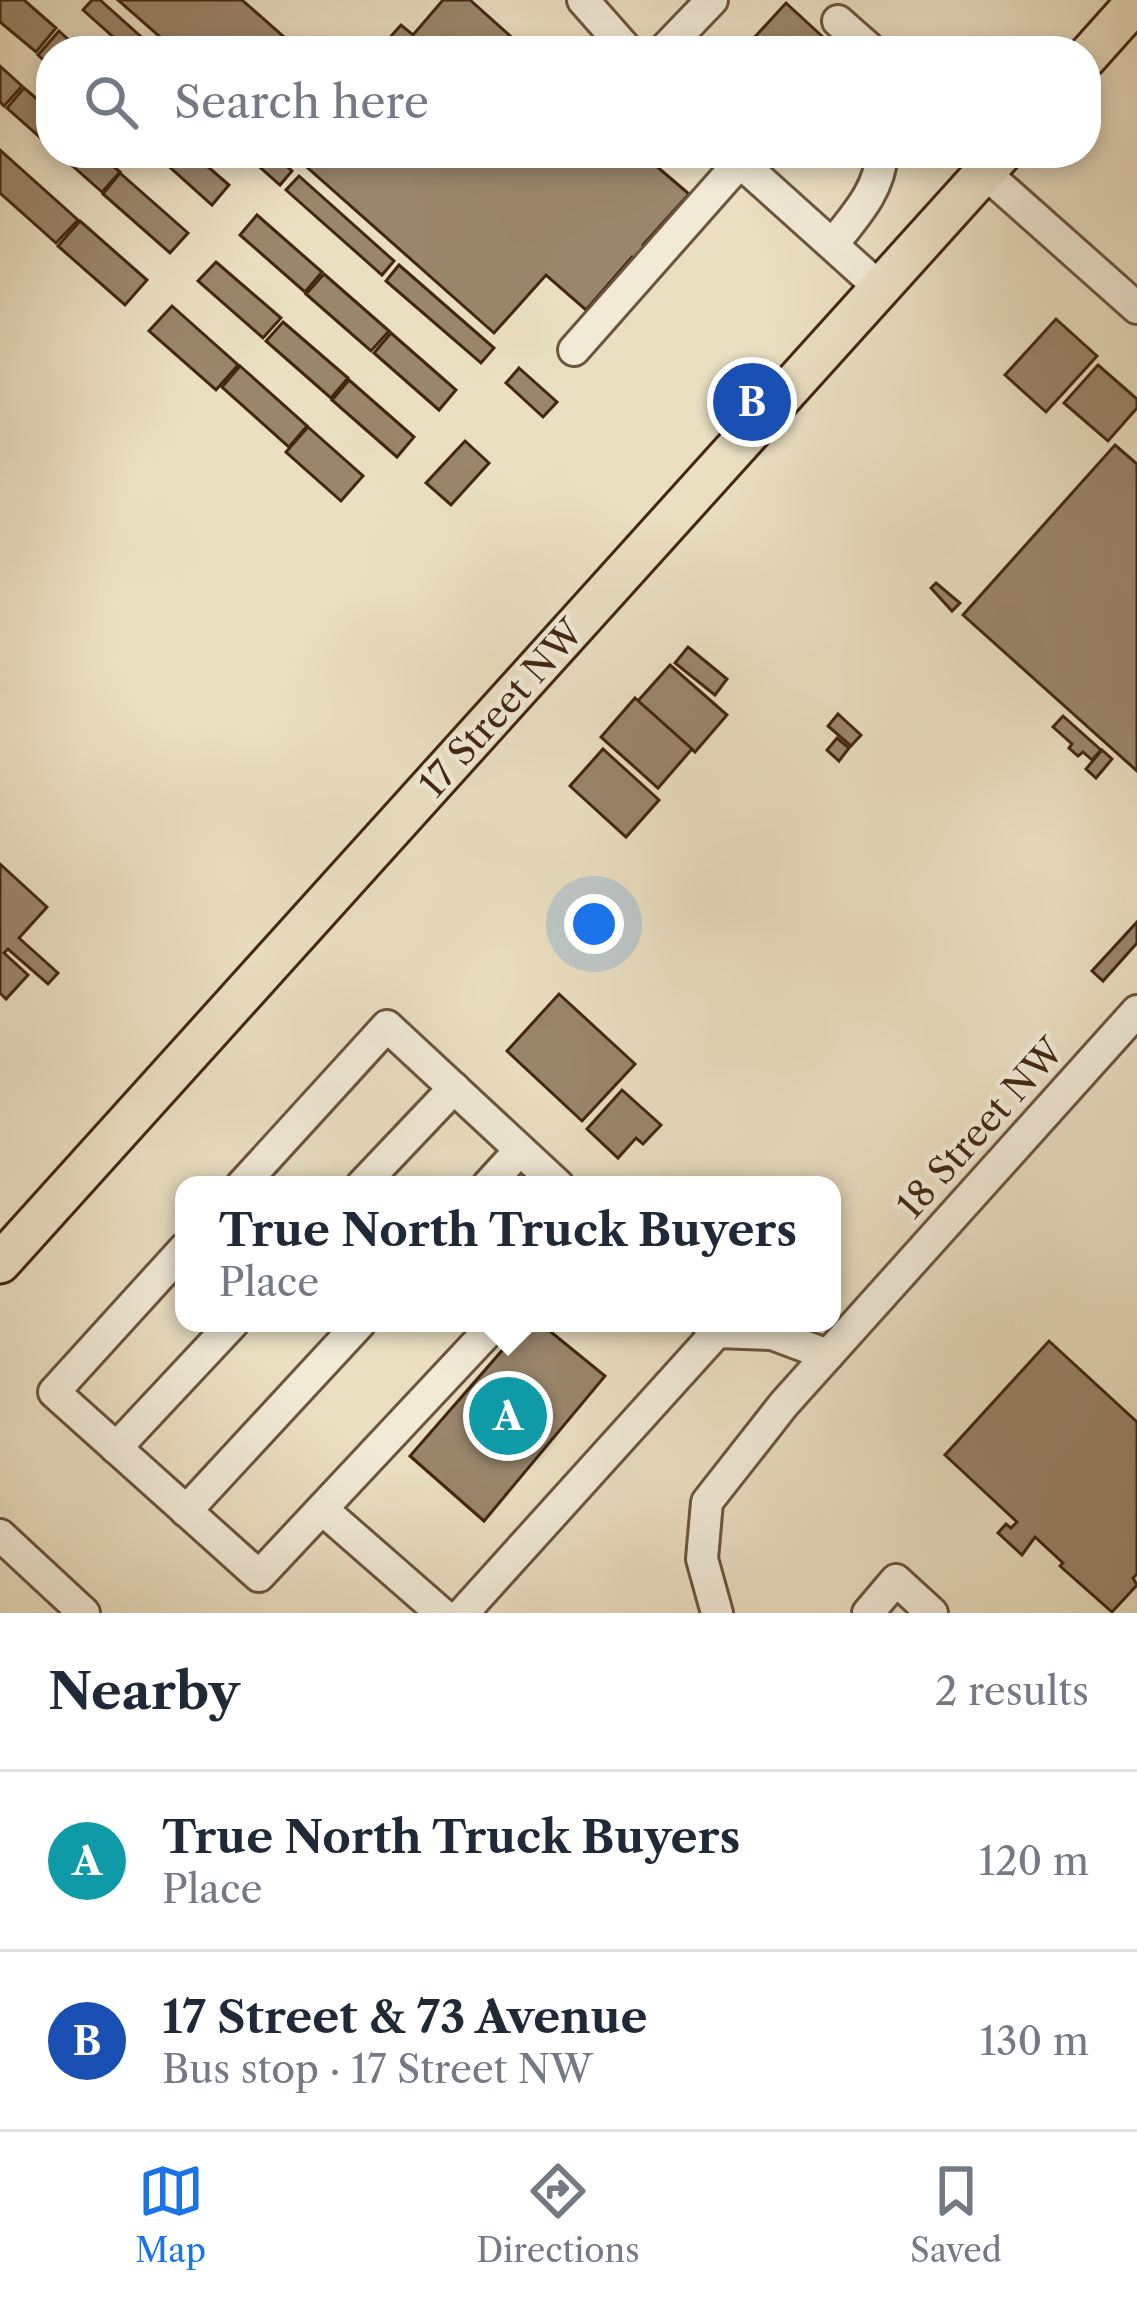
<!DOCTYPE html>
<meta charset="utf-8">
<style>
body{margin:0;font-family:"Libre Caslon Text",serif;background:#f6f6f7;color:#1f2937}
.you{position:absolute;left:594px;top:924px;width:42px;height:42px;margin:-30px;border:9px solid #fff;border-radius:50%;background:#1a73e8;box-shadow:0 0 0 18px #1a73e833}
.badge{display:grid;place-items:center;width:78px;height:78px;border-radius:50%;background:#1a73e8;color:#fff;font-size:39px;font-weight:700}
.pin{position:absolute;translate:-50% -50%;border:6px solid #fff;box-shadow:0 3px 12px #0006}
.popup{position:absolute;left:175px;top:1176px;width:666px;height:156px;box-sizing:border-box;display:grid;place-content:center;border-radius:24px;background:#fff;filter:drop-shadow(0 3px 9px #0005);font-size:39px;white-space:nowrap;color:#747a83}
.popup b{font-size:45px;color:#1f2937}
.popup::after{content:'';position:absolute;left:50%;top:100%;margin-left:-24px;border:24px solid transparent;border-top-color:#fff}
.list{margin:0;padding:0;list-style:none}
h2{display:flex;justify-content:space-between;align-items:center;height:156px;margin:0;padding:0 48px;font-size:51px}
h2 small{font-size:39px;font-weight:400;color:#747a83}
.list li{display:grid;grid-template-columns:78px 1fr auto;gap:36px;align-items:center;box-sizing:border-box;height:180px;padding:0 48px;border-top:3px solid #e0e1e3}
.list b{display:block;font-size:45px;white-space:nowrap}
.list p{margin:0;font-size:39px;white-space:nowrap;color:#747a83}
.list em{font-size:39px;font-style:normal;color:#747a83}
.icon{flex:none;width:66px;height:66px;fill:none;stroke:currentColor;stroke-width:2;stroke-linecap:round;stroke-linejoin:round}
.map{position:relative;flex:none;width:1137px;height:1613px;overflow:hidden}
.search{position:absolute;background:#fff;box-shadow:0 6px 18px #0003;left:36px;right:36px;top:36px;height:132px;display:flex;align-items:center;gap:30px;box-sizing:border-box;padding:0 42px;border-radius:48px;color:#747a83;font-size:45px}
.sheet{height:516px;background:#fff}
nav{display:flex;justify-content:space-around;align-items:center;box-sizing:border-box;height:168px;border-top:3px solid #e0e1e3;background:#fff;font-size:33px;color:#747a83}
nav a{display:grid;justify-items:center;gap:6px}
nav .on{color:#1a73e8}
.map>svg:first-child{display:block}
.building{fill:#9a866c;stroke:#432610;stroke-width:3}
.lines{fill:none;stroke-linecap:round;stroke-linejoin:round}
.minor-casing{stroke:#6d543c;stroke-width:36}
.major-casing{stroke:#432610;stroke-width:45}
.minor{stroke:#f1ead7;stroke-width:30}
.major{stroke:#eadfc1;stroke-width:39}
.labels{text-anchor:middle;stroke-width:9;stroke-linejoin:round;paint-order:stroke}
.street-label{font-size:36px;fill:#432610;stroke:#f1ead7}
</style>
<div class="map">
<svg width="1137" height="1613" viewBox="0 0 1137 1613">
<rect width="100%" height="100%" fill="#eadfc1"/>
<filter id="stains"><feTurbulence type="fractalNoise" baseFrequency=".00167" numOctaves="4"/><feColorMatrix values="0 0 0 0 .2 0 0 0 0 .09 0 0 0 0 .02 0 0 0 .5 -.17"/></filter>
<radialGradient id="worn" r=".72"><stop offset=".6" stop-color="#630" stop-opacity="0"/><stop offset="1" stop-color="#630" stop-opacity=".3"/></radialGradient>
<!-- building -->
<g class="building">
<polygon points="0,0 24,0 56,28 36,52 0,22"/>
<polygon points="92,0 100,0 157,51 129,51 83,10"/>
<polygon points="118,0 242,0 300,51 176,51"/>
<polygon points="443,0 470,0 527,51 391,51 384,44 401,25 413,35"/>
<polygon points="786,3 824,38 812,51 742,51"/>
<polygon points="59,31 81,51 51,51 51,67 38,55"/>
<polygon points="0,66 22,86 4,106 0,102"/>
<polygon points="24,88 51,111 51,147 7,108"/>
<polygon points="0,150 78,220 56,243 0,193"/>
<polygon points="58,153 98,153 120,172 102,192"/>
<polygon points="154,153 192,153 229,185 212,205"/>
<polygon points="244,153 272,153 292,171 280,185"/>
<polygon points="291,153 641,153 689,194 643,245 645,248 635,259 632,257 586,310 546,275 494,333"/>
<polygon points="120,173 188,233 170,253 103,194"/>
<polygon points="299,176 394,261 382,275 286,190"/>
<polygon points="257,215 322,272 305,292 240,235"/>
<polygon points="80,221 147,280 125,305 58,246"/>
<polygon points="216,262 281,318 263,338 198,281"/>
<polygon points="399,265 494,348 481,363 386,281"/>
<polygon points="324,274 389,331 371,351 306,294"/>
<polygon points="172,306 238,365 216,390 149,331"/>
<polygon points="1056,319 1097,356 1046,412 1005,375"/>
<polygon points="283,322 348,378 331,398 266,341"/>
<polygon points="391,333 456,390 439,410 374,353"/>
<polygon points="1098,365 1137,399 1137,408 1108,441 1064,403"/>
<polygon points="240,366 307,426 289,447 222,387"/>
<polygon points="519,368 557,402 543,417 506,383"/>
<polygon points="349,380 414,437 397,457 332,400"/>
<polygon points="308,427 363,476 341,501 286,452"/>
<polygon points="465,441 489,463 451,505 426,483"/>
<polygon points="1115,445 1137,464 1137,771 963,615"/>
<polygon points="936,583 960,603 952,611 931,588"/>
<polygon points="688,647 727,679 715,695 675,663"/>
<polygon points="670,665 727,715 695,752 638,701"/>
<polygon points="635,698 692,749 658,788 601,737"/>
<polygon points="838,714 861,735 851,746 828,726"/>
<polygon points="1063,716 1101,750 1092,760 1083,752 1078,756 1069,748 1072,744 1053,727"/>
<polygon points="837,738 849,748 839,761 827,750"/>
<polygon points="603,749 659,800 626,837 570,786"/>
<polygon points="1102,750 1112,759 1096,778 1086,769"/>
<polygon points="0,864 47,907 19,938 58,973 48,984 8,949 4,953 28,975 6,999 0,993"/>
<polygon points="1137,922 1137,943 1103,981 1092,971"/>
<polygon points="559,994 635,1064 582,1121 507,1051"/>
<polygon points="622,1090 661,1125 643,1144 636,1138 618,1158 587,1129"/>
<polygon points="526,1323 540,1323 605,1376 484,1521 410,1456"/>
<polygon points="1049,1341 1137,1422 1137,1574 1133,1578 1137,1585 1112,1612 1060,1566 1063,1563 1035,1537 1022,1555 998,1533 1006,1524 1011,1528 1017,1522 945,1455"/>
</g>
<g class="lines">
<defs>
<g id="minor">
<polyline points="583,0 628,51"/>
<polyline points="838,21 872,51"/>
<polyline points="663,51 712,0"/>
<polyline points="984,172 1137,308"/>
<path d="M 833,244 C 855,216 880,190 882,153"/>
<polyline points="574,350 740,162 879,287"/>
<polyline points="242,1185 387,1026 558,1185"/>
<polyline points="362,1185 454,1088"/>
<polyline points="488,1185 520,1150"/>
<polyline points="184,1249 54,1392 259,1576 496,1323"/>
<polyline points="707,1323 717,1332 772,1334 828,1355"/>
<polyline points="116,1448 233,1323"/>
<polyline points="322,1509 441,1613"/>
<polyline points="186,1511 360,1323"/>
<polyline points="0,1535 84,1613"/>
<polyline points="463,1613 717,1332"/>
<polyline points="717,1613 702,1559 707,1502 784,1404 1137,1011"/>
<polyline points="868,1613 896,1580 932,1613"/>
</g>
<g id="major">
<polyline points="1086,58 1137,1"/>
<polyline points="0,1263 1002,153"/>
</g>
</defs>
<!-- minor casing -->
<use href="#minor" class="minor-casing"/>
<!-- major casing -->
<use href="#major" class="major-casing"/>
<!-- minor -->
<use href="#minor" class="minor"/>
<!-- major -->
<use href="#major" class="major"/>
</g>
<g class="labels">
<!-- street labels -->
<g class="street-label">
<text transform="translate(501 708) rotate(-48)" y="13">17 Street NW</text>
<text transform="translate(980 1128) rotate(-48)" y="13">18 Street NW</text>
</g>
</g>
<rect width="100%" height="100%" filter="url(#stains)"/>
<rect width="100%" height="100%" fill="url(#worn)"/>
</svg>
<div class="you"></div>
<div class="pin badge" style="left:508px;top:1416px;background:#0f9aa8">A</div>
<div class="popup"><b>True North Truck Buyers</b>Place</div>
<div class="pin badge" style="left:752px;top:402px;background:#1a4fb4">B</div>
<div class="search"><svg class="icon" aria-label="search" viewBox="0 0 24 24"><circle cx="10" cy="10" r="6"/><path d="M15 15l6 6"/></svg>Search here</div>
</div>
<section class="sheet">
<h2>Nearby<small>2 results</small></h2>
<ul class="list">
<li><span class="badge" style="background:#0f9aa8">A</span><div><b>True North Truck Buyers</b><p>Place</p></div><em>120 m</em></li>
<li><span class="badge" style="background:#1a4fb4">B</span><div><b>17 Street &amp; 73 Avenue</b><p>Bus stop · 17 Street NW</p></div><em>130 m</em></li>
</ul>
</section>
<nav>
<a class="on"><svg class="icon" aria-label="map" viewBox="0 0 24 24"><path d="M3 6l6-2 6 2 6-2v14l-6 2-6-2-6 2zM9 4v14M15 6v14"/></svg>Map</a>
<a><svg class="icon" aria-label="directions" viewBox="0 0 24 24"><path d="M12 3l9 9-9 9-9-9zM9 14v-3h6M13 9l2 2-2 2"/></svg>Directions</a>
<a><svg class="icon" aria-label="saved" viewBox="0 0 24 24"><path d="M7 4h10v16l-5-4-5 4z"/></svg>Saved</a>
</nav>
